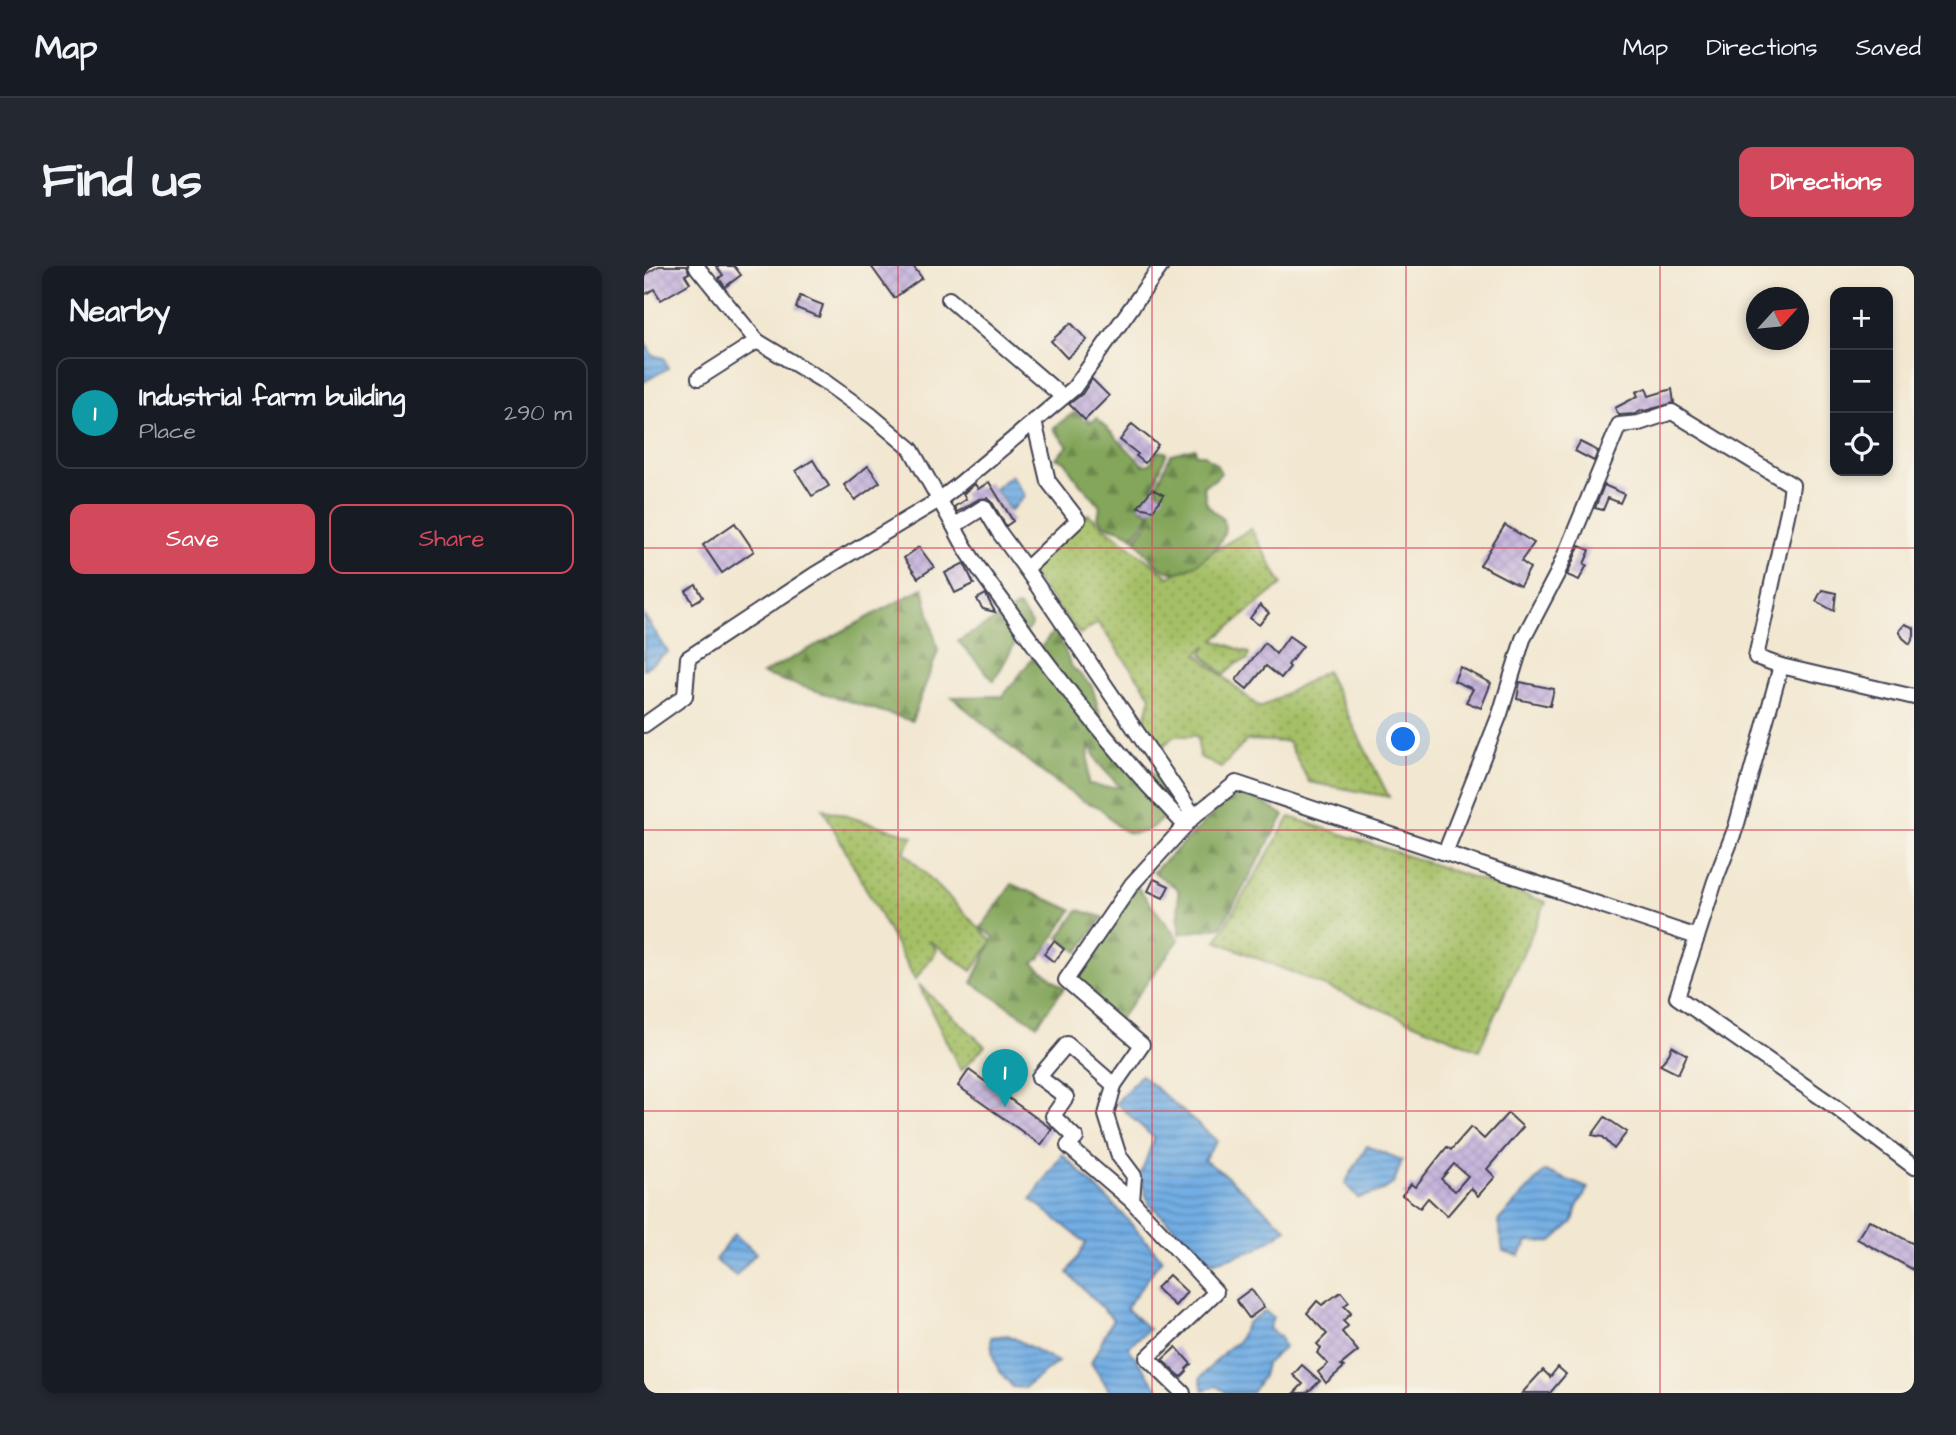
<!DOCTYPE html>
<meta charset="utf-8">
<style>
body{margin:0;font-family:"Architects Daughter",sans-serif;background:#242831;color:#f1f3f6}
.controls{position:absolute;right:21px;top:21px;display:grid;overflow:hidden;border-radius:14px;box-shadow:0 4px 10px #0003}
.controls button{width:63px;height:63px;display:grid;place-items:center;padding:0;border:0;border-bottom:2px solid #363941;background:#171b24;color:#f1f3f6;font:35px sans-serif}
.compass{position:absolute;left:1102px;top:21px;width:63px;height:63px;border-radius:50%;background:#171b24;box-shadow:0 4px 10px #0003;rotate:63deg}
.you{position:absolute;left:760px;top:474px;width:24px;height:24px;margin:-18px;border:5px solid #fff;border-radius:50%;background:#1a73e8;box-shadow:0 0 0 10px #1a73e833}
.badge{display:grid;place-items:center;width:46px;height:46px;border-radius:50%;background:#d1495b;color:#fff;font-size:23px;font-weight:700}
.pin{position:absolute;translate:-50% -58px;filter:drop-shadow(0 2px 4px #0008)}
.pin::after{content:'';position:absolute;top:37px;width:24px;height:21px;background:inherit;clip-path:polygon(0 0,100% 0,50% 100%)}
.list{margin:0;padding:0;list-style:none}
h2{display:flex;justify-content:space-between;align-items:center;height:91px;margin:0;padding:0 28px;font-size:30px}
h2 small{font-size:23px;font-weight:400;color:#9ea1a6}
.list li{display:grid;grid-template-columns:46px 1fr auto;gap:21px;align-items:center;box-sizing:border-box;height:112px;margin:0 14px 14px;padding:0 14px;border:2px solid #363941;border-radius:14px}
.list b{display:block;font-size:26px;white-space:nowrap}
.list p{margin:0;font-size:23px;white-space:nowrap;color:#9ea1a6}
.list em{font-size:23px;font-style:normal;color:#9ea1a6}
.actions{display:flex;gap:14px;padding:21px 28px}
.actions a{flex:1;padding:16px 0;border:2px solid #d1495b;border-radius:14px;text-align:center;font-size:24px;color:#d1495b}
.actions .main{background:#d1495b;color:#fff}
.icon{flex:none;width:38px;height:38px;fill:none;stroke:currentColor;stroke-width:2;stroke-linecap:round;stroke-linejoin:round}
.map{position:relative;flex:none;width:1270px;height:1127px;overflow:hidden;border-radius:14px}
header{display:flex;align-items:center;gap:42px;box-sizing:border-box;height:98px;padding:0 35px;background:#171b24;border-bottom:2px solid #363941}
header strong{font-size:33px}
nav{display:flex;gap:38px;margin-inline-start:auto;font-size:24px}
.intro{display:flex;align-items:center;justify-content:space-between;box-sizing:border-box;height:168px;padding:0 42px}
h1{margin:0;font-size:49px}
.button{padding:18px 32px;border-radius:14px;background:#d1495b;color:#fff;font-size:24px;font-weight:700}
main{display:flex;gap:42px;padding:0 42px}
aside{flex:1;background:#171b24;border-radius:14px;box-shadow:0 4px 10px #0003}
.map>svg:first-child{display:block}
.grass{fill:url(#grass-dots);stroke:#637050;stroke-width:2}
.forest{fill:url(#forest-firs);stroke:#52644a;stroke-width:2;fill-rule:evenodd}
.water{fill:url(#water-rules);stroke:#4a688f;stroke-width:2}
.building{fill:url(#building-cross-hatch);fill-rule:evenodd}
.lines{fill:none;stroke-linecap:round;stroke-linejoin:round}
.street-casing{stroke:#414051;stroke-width:18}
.street{stroke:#fff;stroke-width:14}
.grid{fill:none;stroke:#d1495b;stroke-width:2;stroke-opacity:0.55}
</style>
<header>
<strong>Map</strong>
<nav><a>Map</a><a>Directions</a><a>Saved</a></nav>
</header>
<div class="intro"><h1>Find us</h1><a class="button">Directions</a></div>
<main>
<aside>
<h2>Nearby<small></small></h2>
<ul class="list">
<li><span class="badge" style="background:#0f9aa8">1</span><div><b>Industrial farm building</b><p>Place</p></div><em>290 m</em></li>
</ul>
<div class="actions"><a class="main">Save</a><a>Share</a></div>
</aside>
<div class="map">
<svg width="1270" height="1127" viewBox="0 0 1270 1127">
<defs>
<pattern id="grass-dots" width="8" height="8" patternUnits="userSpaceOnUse" patternTransform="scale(1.75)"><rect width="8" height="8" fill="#a4bf65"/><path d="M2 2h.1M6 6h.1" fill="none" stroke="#859b54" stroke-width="1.8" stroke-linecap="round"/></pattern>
<pattern id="forest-firs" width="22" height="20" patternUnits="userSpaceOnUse" patternTransform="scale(1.75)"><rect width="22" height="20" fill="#83a65a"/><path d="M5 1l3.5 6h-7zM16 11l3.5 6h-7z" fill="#6b874c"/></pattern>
<pattern id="water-rules" width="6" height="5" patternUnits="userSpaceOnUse" patternTransform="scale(1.75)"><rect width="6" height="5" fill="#72ade3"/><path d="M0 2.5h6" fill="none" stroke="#5d8cb9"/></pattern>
<pattern id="building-cross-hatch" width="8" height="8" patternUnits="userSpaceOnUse" patternTransform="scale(1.75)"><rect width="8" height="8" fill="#c3b1db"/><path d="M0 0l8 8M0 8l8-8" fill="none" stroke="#a798bd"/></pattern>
</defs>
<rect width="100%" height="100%" fill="#f7f3e8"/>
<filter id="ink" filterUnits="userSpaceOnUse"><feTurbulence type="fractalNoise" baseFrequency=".0143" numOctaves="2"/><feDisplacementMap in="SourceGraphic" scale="14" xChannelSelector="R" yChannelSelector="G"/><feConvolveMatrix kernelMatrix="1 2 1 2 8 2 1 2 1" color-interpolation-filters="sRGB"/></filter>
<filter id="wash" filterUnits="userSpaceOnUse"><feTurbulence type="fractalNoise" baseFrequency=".00686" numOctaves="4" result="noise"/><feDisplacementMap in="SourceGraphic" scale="28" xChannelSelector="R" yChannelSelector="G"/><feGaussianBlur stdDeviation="1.57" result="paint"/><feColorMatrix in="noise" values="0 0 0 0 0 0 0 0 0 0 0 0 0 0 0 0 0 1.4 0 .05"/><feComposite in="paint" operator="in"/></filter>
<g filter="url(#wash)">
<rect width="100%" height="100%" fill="#f2e7d0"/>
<!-- grass -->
<g class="grass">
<polygon points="444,248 525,311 607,263 638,318 570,374 605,387 605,390 603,394 593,397 580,409 558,388 563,379 553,388 616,442 682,405 745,531 665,516 644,476 603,474 577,502 556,491 553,470 530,470 518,481 499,462 507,430 454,357 436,368 382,303"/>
<polygon points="179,543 269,570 260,586 348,675 328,705 285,674 293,684 271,714"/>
<polygon points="646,551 902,636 835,784 572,675"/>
<polygon points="274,718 341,780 317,805"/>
</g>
<!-- forest -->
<g class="forest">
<path d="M 431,146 L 447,156 L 453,152 L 499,199 L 506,198 L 513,185 L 523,186 L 508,223 L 517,228 L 512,221 L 527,188 L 551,182 L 552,188 L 559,188 L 572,198 L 577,207 L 570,214 L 559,220 C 562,226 560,230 562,235 C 565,247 580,247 581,260 C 583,279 546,309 527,306 C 513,304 500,284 491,273 L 503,258 L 508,244 L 495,238 L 495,241 L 506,247 L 501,256 L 489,271 C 476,260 466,266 454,252 L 456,241 C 445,225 430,215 422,196 L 411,192 L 424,180 L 409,163 C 411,160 428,148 431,146 Z"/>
<polygon points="279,322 294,385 268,455 118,408"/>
<polygon points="375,340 388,359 370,379 350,415 314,375"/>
<path d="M 412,362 L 427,400 L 448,420 L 457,451 L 472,468 L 485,492 L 494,502 L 515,508 L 524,523 L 532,542 C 517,550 507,570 487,567 C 471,564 466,548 454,541 C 450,538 444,538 439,535 C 392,505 351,467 308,431 L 359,430 ZM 445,478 L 454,497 L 472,517 L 480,522 C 468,519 469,522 459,521 C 452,521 451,517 444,518 Z"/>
<polygon points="595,523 640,549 577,661 535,668 534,623 509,606"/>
<polygon points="368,618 428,644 395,693 389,697 420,722 393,759 328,717 350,671 337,662"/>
<polygon points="492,619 535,674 474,755 426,715"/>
<polygon points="434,644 459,651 434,686 415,672"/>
</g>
<!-- water -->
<g class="water">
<polygon points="0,74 8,89 20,92 24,102 0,116"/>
<polygon points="367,209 381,230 366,245 351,223"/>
<polygon points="0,349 24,386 0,403"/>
<polygon points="497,809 573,875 560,894 580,908 643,963 611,984 568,997 505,938 496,910 510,872 472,837"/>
<polygon points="723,880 758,894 750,917 738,925 714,932 701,917"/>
<polygon points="418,888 474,943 518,993 482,1042 505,1063 484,1081 517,1127 467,1127 447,1097 469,1053 424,1007 442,977 387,933"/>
<polygon points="901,905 944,922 933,941 929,956 907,976 884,975 875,990 859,985 854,955"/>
<polygon points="90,968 112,987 92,1010 71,994"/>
<polygon points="621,1045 629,1052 625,1063 636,1071 640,1082 622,1098 619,1110 608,1127 583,1127 572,1120 559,1124 556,1112 585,1081 594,1076 603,1057"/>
<path d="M 364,1069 L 414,1096 L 380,1122 L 369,1121 C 352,1103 348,1096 347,1071 Z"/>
</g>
<g id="blocks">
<!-- building -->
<g class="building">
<polygon points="15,0 43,0 45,7 41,9 46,17 17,34 10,23 0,29 0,9"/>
<polygon points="72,0 90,0 97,9 81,21 75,12 79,9"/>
<polygon points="227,0 269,0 278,12 250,32"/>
<polygon points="156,30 179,39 175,51 152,42"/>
<polygon points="427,57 443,74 423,92 407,75"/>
<polygon points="448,113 465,130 441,154 425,138 438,128"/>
<polygon points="1002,122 1005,130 1028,123 1030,137 1000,145 999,144 991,148 975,149 971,142 994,130 992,126"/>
<polygon points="488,158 514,179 501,197 492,190 494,188 476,174"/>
<polygon points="936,176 954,185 950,195 931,185"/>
<polygon points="169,194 185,220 168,230 152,205"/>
<polygon points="224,200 236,216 211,234 200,219"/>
<polygon points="345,216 369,255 362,260 348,236 344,232 335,233 313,246 310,241 322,233 319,228 331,218 334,223"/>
<polygon points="960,219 980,228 976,237 964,232 959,244 951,242"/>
<polygon points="508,223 520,229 509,244 494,241"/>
<polygon points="91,257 110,285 78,307 59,279"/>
<polygon points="861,259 890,277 877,295 886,302 876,320 836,299"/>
<polygon points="935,280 946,284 940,298 943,299 935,314 923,309"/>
<polygon points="275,281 290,301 274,312 260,292"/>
<polygon points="320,297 330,318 311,327 301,307"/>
<polygon points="52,319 59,331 49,337 42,325"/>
<polygon points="1178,324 1192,327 1190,345 1172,335"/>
<polygon points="342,328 343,331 351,346 339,343 336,339 333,333"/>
<polygon points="616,339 625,347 615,359 606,352"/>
<polygon points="1261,358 1270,362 1270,370 1266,378 1259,372 1255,365"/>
<polygon points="645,370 659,380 644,399 646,401 637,412 622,400 603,423 592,414 621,377 632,388"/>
<polygon points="816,401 847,417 837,442 822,436 829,423 810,415"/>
<polygon points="876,416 910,423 906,440 873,433"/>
<polygon points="510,613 525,620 519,632 504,625"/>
<polygon points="410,675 420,683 410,696 400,688"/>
<polygon points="1028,780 1043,789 1034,808 1016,799 1025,788"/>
<polygon points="325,804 408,863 397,879 314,820"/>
<path d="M 864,847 L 879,861 L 843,903 L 851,911 L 834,930 L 827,922 L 803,950 L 784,932 L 776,942 L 758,929 L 767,918 L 771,921 L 803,881 L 807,884 L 827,861 L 840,873 ZM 810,898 L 824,910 L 811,925 L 797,913 Z"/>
<polygon points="961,851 983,866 970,883 959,871 948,869"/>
<polygon points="1225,954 1270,978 1270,1004 1213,973"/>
<polygon points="525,1009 543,1026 531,1040 512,1022"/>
<polygon points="607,1023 620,1041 605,1052 592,1034"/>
<polygon points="697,1026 705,1036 700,1040 707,1047 699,1055 704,1060 698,1066 714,1085 697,1099 700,1101 682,1117 674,1106 684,1098 673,1087 677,1082 673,1078 683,1068 663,1047 673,1035 678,1039"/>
<polygon points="532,1081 547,1098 542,1103 543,1105 537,1111 518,1094"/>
<polygon points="658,1099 676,1115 663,1127 650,1127 659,1118 649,1109"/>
<polygon points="914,1101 922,1108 906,1127 878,1127 899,1104 906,1111"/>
</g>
</g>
</g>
<g filter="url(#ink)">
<use href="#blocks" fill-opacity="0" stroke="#414051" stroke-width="2"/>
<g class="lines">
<defs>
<g id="street">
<polyline points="52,0 113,75"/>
<polyline points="305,33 419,131"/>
<polyline points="55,112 113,75 181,116 228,150 267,183 310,260 340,241 355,266 382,303 550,550 592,517 1053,671 1033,731 1191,841 1270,901"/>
<path d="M 310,260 C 322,287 345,317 363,341 C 415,416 473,488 536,554 L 550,550"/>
<polyline points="382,303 434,254 404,215 390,155"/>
<polyline points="0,459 41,430 44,392 170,309 295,234 312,221 430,122 517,0"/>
<polyline points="801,587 856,448 879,373 913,308 975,159 995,157 1028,146 1148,219 1145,240 1112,391 1137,400"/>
<polyline points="1053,671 1071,615 1092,561 1137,400 1270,431"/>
<polyline points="470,819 462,849 475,890 490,910 488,935"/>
<polyline points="539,1127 503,1092 572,1026 488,935 424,880 432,872 409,850 422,831 395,811 423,778 470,819 498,779 422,714 488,618 550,550"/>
</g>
</defs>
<!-- street casing -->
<use href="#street" class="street-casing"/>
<!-- street -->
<use href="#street" class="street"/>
</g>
</g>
<!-- grid -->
<path class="grid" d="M 254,0 L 254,1127M 508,0 L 508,1127M 762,0 L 762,1127M 1016,0 L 1016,1127M 0,282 L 1270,282M 0,564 L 1270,564M 0,845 L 1270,845"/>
</svg>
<div class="controls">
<button>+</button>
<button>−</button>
<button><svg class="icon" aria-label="locate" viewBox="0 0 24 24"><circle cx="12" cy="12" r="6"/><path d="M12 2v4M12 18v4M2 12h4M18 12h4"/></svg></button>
</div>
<svg class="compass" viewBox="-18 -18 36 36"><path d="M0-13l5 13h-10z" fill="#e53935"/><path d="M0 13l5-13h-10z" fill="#9ea1a6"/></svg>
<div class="you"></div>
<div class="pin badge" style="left:361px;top:841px;background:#0f9aa8">1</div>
</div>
</main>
